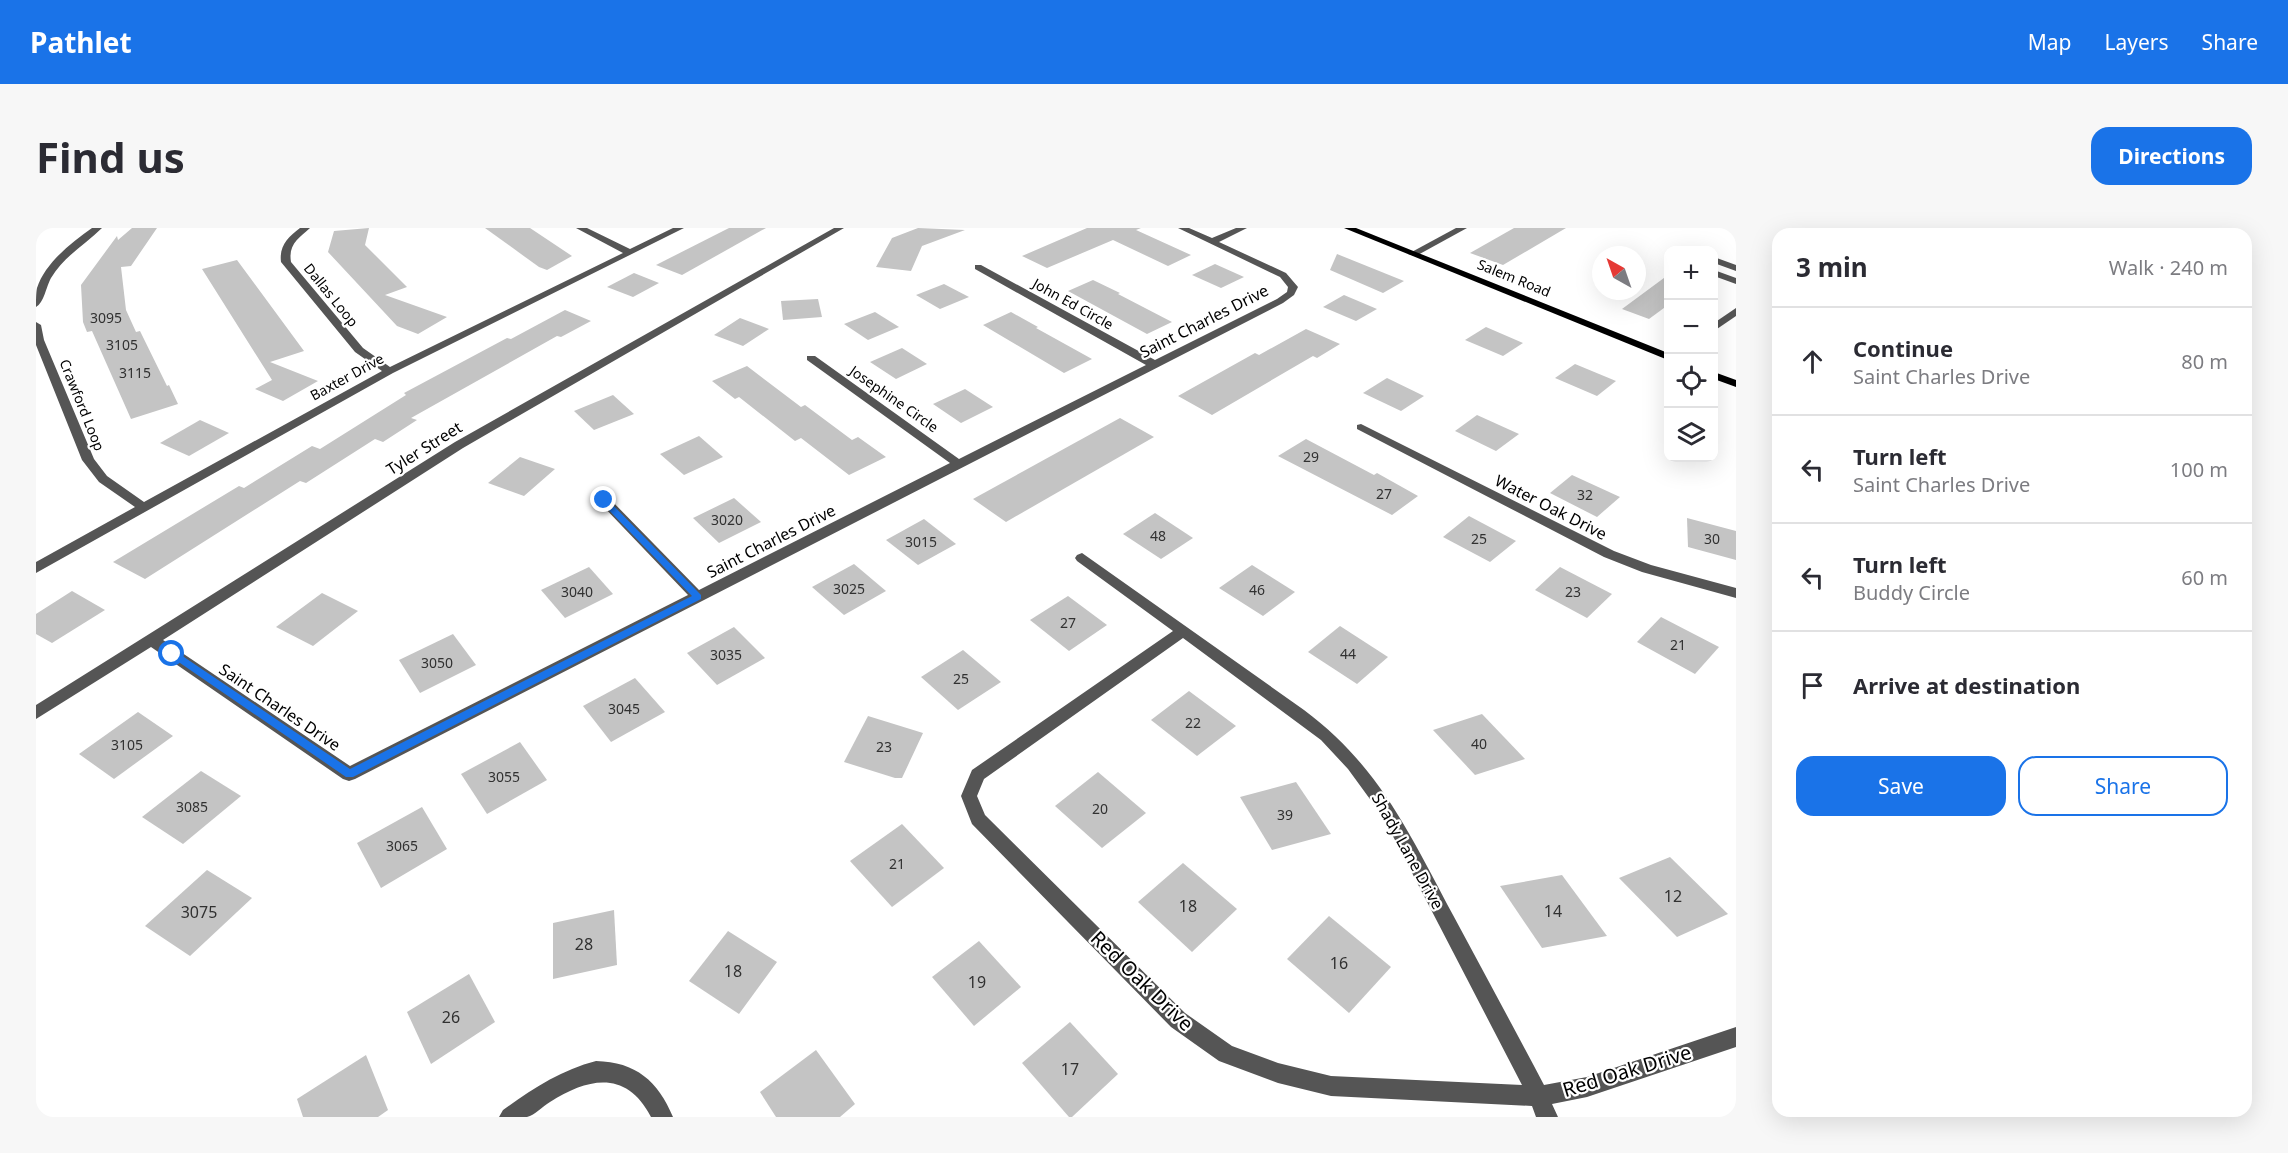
<!DOCTYPE html>
<meta charset="utf-8">
<style>
body{margin:0;font-family:"Noto Sans",sans-serif;background:#f7f7f7;color:#2b2b33}
.controls{position:absolute;right:18px;top:18px;display:grid;overflow:hidden;border-radius:12px;box-shadow:0 6px 24px #0002}
.controls button{width:54px;height:54px;display:grid;place-items:center;padding:0;border:0;border-bottom:2px solid #e1e1e2;background:#fff;color:#2b2b33;font:30px sans-serif}
.compass{position:absolute;left:1556px;top:18px;width:54px;height:54px;border-radius:50%;background:#fff;box-shadow:0 6px 24px #0002;rotate:320deg}
.stop{position:absolute;width:18px;height:18px;margin:-14px;border:4px solid #1a73e8;border-radius:50%;background:#fff}
.stop.end{background:#1a73e8;border-color:#fff;box-shadow:0 2px 6px #0008}
.list{margin:0;padding:0;list-style:none}
h2{display:flex;justify-content:space-between;align-items:center;height:78px;margin:0;padding:0 24px;font-size:26px}
h2 small{font-size:20px;font-weight:400;color:#7c7c81}
.list li{display:grid;grid-template-columns:39px 1fr auto;gap:18px;align-items:center;box-sizing:border-box;height:108px;padding:0 24px;border-top:2px solid #e1e1e2}
.list b{display:block;font-size:22px;white-space:nowrap}
.list p{margin:0;font-size:20px;white-space:nowrap;color:#7c7c81}
.list em{font-size:20px;font-style:normal;color:#7c7c81}
.actions{display:flex;gap:12px;padding:18px 24px}
.actions a{flex:1;padding:14px 0;border:2px solid #1a73e8;border-radius:18px;text-align:center;font-size:21px;color:#1a73e8}
.actions .main{background:#1a73e8;color:#fff}
.icon{flex:none;width:33px;height:33px;fill:none;stroke:currentColor;stroke-width:2;stroke-linecap:round;stroke-linejoin:round}
.map{position:relative;flex:none;width:1700px;height:889px;overflow:hidden;border-radius:18px}
header{display:flex;align-items:center;gap:36px;box-sizing:border-box;height:84px;padding:0 30px;background:#1a73e8;color:#fff}
header strong{font-size:28px}
nav{display:flex;gap:33px;margin-inline-start:auto;font-size:21px}
.intro{display:flex;align-items:center;justify-content:space-between;box-sizing:border-box;height:144px;padding:0 36px}
h1{margin:0;font-size:42px}
.button{padding:15px 27px;border-radius:18px;background:#1a73e8;color:#fff;font-size:21px;font-weight:700}
main{display:flex;gap:36px;padding:0 36px}
aside{flex:1;background:#fff;border-radius:18px;box-shadow:0 6px 24px #0002}
.map>svg:first-child{display:block}
.building{fill:#c4c4c4}
.lines{fill:none;stroke-linecap:round;stroke-linejoin:round}
.minor{fill:#555;fill-rule:evenodd}
.major{fill:#000;fill-rule:evenodd}
.route{fill:#1a73e8}
.labels{text-anchor:middle;stroke-width:4.5;stroke-linejoin:round;paint-order:stroke}
.far-street-label{font-size:14px;fill:#000;stroke:#fff}
.number-label{font-size:14px;fill:#313131}
.street-label{font-size:16px;fill:#000;stroke:#fff}
.near-number-label{font-size:16px;fill:#313131}
.near-street-label{font-size:20px;fill:#000;stroke:#fff}
</style>
<header>
<strong>Pathlet</strong>
<nav><a>Map</a><a>Layers</a><a>Share</a></nav>
</header>
<div class="intro"><h1>Find us</h1><a class="button">Directions</a></div>
<main>
<div class="map">
<svg width="1700" height="889" viewBox="0 0 1700 889">
<rect width="100%" height="100%" fill="#fff"/>
<!-- building -->
<g class="building">
<polygon points="96,0 121,0 95,38 85,39 90,82 100,104 104,103 131,158 133,157 142,176 95,191 56,103 51,104 47,94 45,57 81,8 82,12"/>
<polygon points="333,0 329,17 371,59 349,67 411,89 382,106 361,98 292,24 298,3"/>
<polygon points="449,0 494,0 536,28 511,42 503,39"/>
<polygon points="693,0 730,0 646,47 620,37"/>
<polygon points="882,0 929,2 886,18 875,43 840,39 856,10"/>
<polygon points="1051,0 1105,0 1100,2 1155,27 1132,38 1077,12 1011,40 986,28"/>
<polygon points="1478,0 1530,0 1467,37 1434,25"/>
<polygon points="1301,26 1368,53 1347,65 1294,42"/>
<polygon points="201,32 268,123 234,134 282,153 247,173 219,161 236,152 166,41"/>
<polygon points="1179,36 1208,49 1185,60 1156,47"/>
<polygon points="598,45 623,55 597,69 571,59"/>
<polygon points="1632,47 1632,77 1613,91 1586,81"/>
<polygon points="1057,52 1084,65 1082,66 1136,94 1111,106 1032,63"/>
<polygon points="908,56 933,69 904,81 880,67"/>
<polygon points="1308,67 1341,81 1320,93 1287,79"/>
<polygon points="782,71 786,89 747,92 745,73"/>
<polygon points="529,82 555,93 525,109 521,108 375,190 381,192 347,214 339,211 270,255 264,253 109,351 77,334 203,258 208,260 276,218 284,221 370,167 368,165 471,110 475,111"/>
<polygon points="839,84 863,99 832,112 808,96"/>
<polygon points="975,84 1002,99 1000,100 1056,131 1028,145 947,97"/>
<polygon points="704,90 733,101 707,118 678,107"/>
<polygon points="1450,99 1487,115 1467,128 1429,112"/>
<polygon points="1270,101 1304,116 1281,130 1277,128 1176,187 1142,168 1219,125 1223,127"/>
<polygon points="866,120 891,136 860,151 834,134"/>
<polygon points="1539,136 1580,153 1561,168 1519,150"/>
<polygon points="711,138 765,179 769,177 816,212 822,209 850,229 813,247 765,210 759,213 703,169 699,171 676,153"/>
<polygon points="1351,150 1388,168 1365,183 1327,165"/>
<polygon points="929,161 957,179 925,195 897,176"/>
<polygon points="577,167 598,186 558,202 538,183"/>
<polygon points="1441,187 1483,206 1460,223 1419,203"/>
<polygon points="1084,190 1118,209 970,294 937,271"/>
<polygon points="164,192 193,205 153,228 124,215"/>
<polygon points="663,208 687,229 648,247 624,226"/>
<polygon points="1270,211 1338,247 1341,245 1382,268 1356,287 1242,228"/>
<polygon points="484,229 519,241 488,268 452,255"/>
<polygon points="1536,247 1584,269 1561,289 1514,265"/>
<polygon points="698,270 725,294 683,315 657,290"/>
<polygon points="1119,285 1157,310 1125,331 1087,306"/>
<polygon points="1433,288 1480,313 1454,334 1407,309"/>
<polygon points="1651,290 1700,303 1700,332 1652,319"/>
<polygon points="888,291 920,316 882,337 850,312"/>
<polygon points="818,336 850,363 808,387 776,359"/>
<polygon points="1216,337 1259,364 1227,388 1183,360"/>
<polygon points="553,339 577,366 529,390 505,362"/>
<polygon points="1524,339 1576,366 1551,390 1499,362"/>
<polygon points="36,363 69,382 16,415 0,406 0,386"/>
<polygon points="286,365 322,383 277,418 240,399"/>
<polygon points="1032,368 1071,397 1033,423 994,392"/>
<polygon points="1625,389 1683,419 1659,446 1601,414"/>
<polygon points="1304,398 1352,429 1321,456 1272,424"/>
<polygon points="698,399 729,430 681,457 651,425"/>
<polygon points="417,406 440,437 384,465 363,432"/>
<polygon points="927,422 965,454 922,482 885,449"/>
<polygon points="599,450 629,484 575,514 547,478"/>
<polygon points="1153,463 1200,498 1161,528 1115,492"/>
<polygon points="102,484 137,508 78,551 43,526"/>
<polygon points="1446,486 1489,531 1439,547 1397,502"/>
<polygon points="832,488 887,505 866,550 859,550 808,534"/>
<polygon points="484,514 511,552 451,586 425,546"/>
<polygon points="165,543 205,568 147,616 106,589"/>
<polygon points="1062,544 1110,585 1066,620 1019,578"/>
<polygon points="1260,554 1295,606 1236,622 1204,569"/>
<polygon points="386,579 411,621 345,660 321,615"/>
<polygon points="866,596 908,640 856,679 814,633"/>
<polygon points="1634,629 1692,686 1641,709 1583,650"/>
<polygon points="1147,635 1201,681 1156,724 1102,674"/>
<polygon points="171,642 216,670 154,728 109,698"/>
<polygon points="1526,647 1571,708 1506,720 1464,658"/>
<polygon points="578,682 581,737 517,751 517,695"/>
<polygon points="1293,688 1355,739 1313,785 1251,731"/>
<polygon points="692,703 741,734 703,786 653,753"/>
<polygon points="943,713 985,759 938,798 896,749"/>
<polygon points="433,746 459,794 395,836 371,784"/>
<polygon points="1034,794 1082,846 1036,889 1033,889 986,835"/>
<polygon points="780,822 819,876 804,889 740,889 724,864"/>
<polygon points="330,827 352,882 342,889 267,889 261,871"/>
</g>
<g class="lines">
<!-- minor -->
<g class="minor">
<path d="M 56,0 L 66,0 C 49,17 28,28 15,50 C 10,59 8,75 0,79 C 0,73 0,65 1,60 C 9,35 36,14 56,0 Z"/>
<path d="M 264,0 L 274,0 C 263,10 252,16 255,34 L 327,120 L 354,139 L 587,25 L 540,0 L 551,0 L 594,21 L 637,0 L 648,0 L 357,145 L 0,345 L 0,334 L 99,279 L 63,254 L 46,232 L 0,117 L 0,94 L 5,97 L 8,112 L 58,231 L 71,248 L 108,274 L 346,143 L 319,124 L 245,34 C 243,18 252,9 264,0 Z"/>
<polygon points="798,0 808,0 427,220 127,412 314,538 652,367 564,275 562,272 564,269 572,269 663,362 914,235 771,132 771,128 779,128 923,231 1110,137 939,41 939,37 945,37 1119,132 1241,71 1251,64 1252,59 1244,49 1142,0 1153,0 1176,10 1200,0 1211,0 1183,14 1250,45 1262,59 1258,67 1247,75 319,551 313,553 307,551 115,419 0,491 0,477 419,214"/>
<polygon points="1420,0 1431,0 1380,28 1372,26"/>
<polygon points="1678,29 1700,37 1700,43 1678,35"/>
<polygon points="1678,42 1700,50 1700,56 1678,48"/>
<polygon points="1700,80 1700,88 1678,103 1678,95"/>
<polygon points="1325,196 1578,323 1615,337 1700,360 1700,370 1606,344 1568,329 1321,201 1321,197"/>
<path d="M 1046,325 L 1268,482 C 1344,539 1373,605 1417,687 C 1447,743 1478,800 1508,857 L 1551,849 L 1700,799 L 1700,819 L 1551,869 L 1516,876 L 1522,889 L 1500,889 L 1496,878 L 1295,868 L 1242,855 L 1183,833 L 1135,799 L 936,596 L 925,568 L 936,542 L 1137,403 L 1041,333 L 1039,330 L 1041,327 ZM 1147,410 L 1285,512 L 1312,541 L 1347,589 L 1486,857 L 1295,848 L 1242,835 L 1196,818 L 1149,785 L 949,587 L 941,568 L 948,551 Z"/>
<path d="M 560,833 C 600,834 622,853 637,889 L 615,889 C 591,842 553,849 514,874 C 507,878 499,887 491,889 C 483,889 472,889 463,889 L 467,882 C 496,861 525,842 560,833 Z"/>
</g>
<!-- major -->
<g class="major">
<polygon points="1308,0 1320,0 1632,125 1632,132"/>
<polygon points="1678,144 1700,152 1700,159 1678,151"/>
</g>
</g>
<!-- route -->
<polygon class="route" points="565,270 570,270 665,367 665,371 317,549 310,549 131,426 136,422 139,423 314,541 656,368 565,274"/>
<g class="labels">
<!-- far-street labels -->
<g class="far-street-label">
<text transform="translate(1478 50) rotate(22)" y="5">Salem Road</text>
<text transform="translate(295 67) rotate(51)" y="5">Dallas Loop</text>
<text transform="translate(1037 76) rotate(29)" y="5">John Ed Circle</text>
<text transform="translate(311 149) rotate(-29)" y="5">Baxter Drive</text>
<text transform="translate(858 171) rotate(35)" y="5">Josephine Circle</text>
<text transform="translate(46 177) rotate(68)" y="5">Crawford Loop</text>
</g>
<!-- number labels -->
<g class="number-label">
<text x="70" y="95">3095</text>
<text x="86" y="122">3105</text>
<text x="99" y="150">3115</text>
<text x="1275" y="234">29</text>
<text x="1348" y="271">27</text>
<text x="1549" y="272">32</text>
<text x="691" y="297">3020</text>
<text x="1122" y="313">48</text>
<text x="1443" y="316">25</text>
<text x="1676" y="316">30</text>
<text x="885" y="319">3015</text>
<text x="813" y="366">3025</text>
<text x="1221" y="367">46</text>
<text x="541" y="369">3040</text>
<text x="1537" y="369">23</text>
<text x="1032" y="400">27</text>
<text x="1642" y="422">21</text>
<text x="1312" y="431">44</text>
<text x="690" y="432">3035</text>
<text x="401" y="440">3050</text>
<text x="925" y="456">25</text>
<text x="588" y="486">3045</text>
<text x="1157" y="500">22</text>
<text x="1443" y="521">40</text>
<text x="91" y="522">3105</text>
<text x="848" y="524">23</text>
<text x="468" y="554">3055</text>
<text x="156" y="584">3085</text>
<text x="1064" y="586">20</text>
<text x="1249" y="592">39</text>
<text x="366" y="623">3065</text>
<text x="861" y="641">21</text>
</g>
<!-- street labels -->
<g class="street-label">
<text transform="translate(1168 93) rotate(-27)" y="6">Saint Charles Drive</text>
<text transform="translate(388 220) rotate(-32)" y="6">Tyler Street</text>
<text transform="translate(1515 279) rotate(27)" y="6">Water Oak Drive</text>
<text transform="translate(735 313) rotate(-27)" y="6">Saint Charles Drive</text>
<text transform="translate(244 479) rotate(34)" y="6">Saint Charles Drive</text>
<text transform="translate(1372 623) rotate(61)" y="6">Shady Lane Drive</text>
</g>
<!-- near-number labels -->
<g class="near-number-label">
<text x="1637" y="674">12</text>
<text x="1152" y="684">18</text>
<text x="1517" y="689">14</text>
<text x="163" y="690">3075</text>
<text x="548" y="722">28</text>
<text x="1303" y="741">16</text>
<text x="697" y="749">18</text>
<text x="941" y="760">19</text>
<text x="415" y="795">26</text>
<text x="1034" y="847">17</text>
</g>
<!-- near-street labels -->
<g class="near-street-label">
<text transform="translate(1106 753) rotate(44)" y="7">Red Oak Drive</text>
<text transform="translate(1591 843) rotate(-17)" y="7">Red Oak Drive</text>
</g>
</g>
</svg>
<div class="controls">
<button>+</button>
<button>−</button>
<button><svg class="icon" aria-label="locate" viewBox="0 0 24 24"><circle cx="12" cy="12" r="6"/><path d="M12 2v4M12 18v4M2 12h4M18 12h4"/></svg></button>
<button><svg class="icon" aria-label="layers" viewBox="0 0 24 24"><path d="M12 4l9 5-9 5-9-5zM3 14l9 5 9-5"/></svg></button>
</div>
<svg class="compass" viewBox="-18 -18 36 36"><path d="M0-13l5 13h-10z" fill="#e53935"/><path d="M0 13l5-13h-10z" fill="#7c7c81"/></svg>
<div class="stop" style="left:136px;top:426px"></div>
<div class="stop end" style="left:568px;top:272px"></div>
</div>
<aside>
<h2>3 min<small>Walk · 240 m</small></h2>
<ul class="list">
<li><svg class="icon" aria-label="ahead" viewBox="0 0 24 24"><path d="M12 20V5M6 11l6-6 6 6"/></svg><div><b>Continue</b><p>Saint Charles Drive</p></div><em>80 m</em></li>
<li><svg class="icon" aria-label="left" viewBox="0 0 24 24"><path d="M17 20v-9H6M10 6l-5 5 5 5"/></svg><div><b>Turn left</b><p>Saint Charles Drive</p></div><em>100 m</em></li>
<li><svg class="icon" aria-label="left" viewBox="0 0 24 24"><path d="M17 20v-9H6M10 6l-5 5 5 5"/></svg><div><b>Turn left</b><p>Buddy Circle</p></div><em>60 m</em></li>
<li><svg class="icon" aria-label="arrive" viewBox="0 0 24 24"><path d="M6 21V4h12l-3 4 3 4H6"/></svg><div><b>Arrive at destination</b></div></li>
</ul>
<div class="actions"><a class="main">Save</a><a>Share</a></div>
</aside>
</main>
